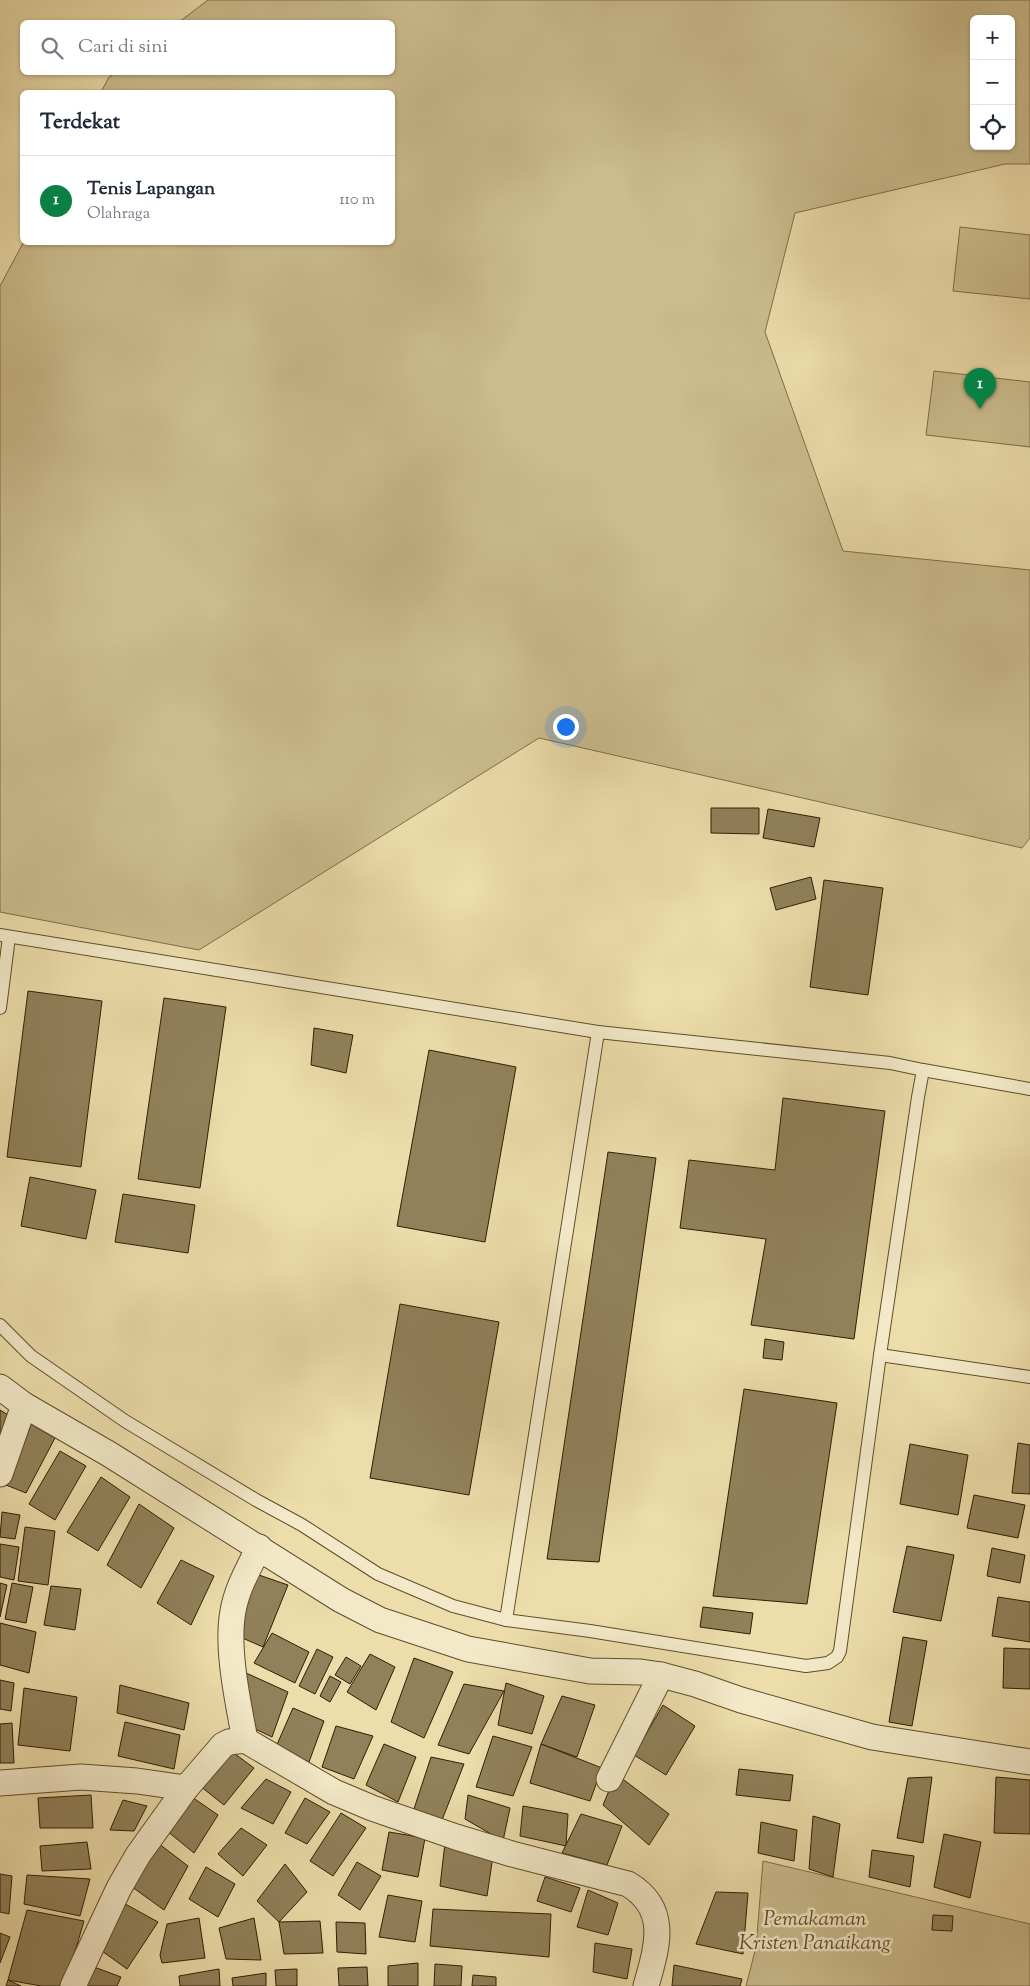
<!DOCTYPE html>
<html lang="id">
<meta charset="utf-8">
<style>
body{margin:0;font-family:"Sorts Mill Goudy",serif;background:#f2f2f3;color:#1f2937}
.controls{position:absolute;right:15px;top:15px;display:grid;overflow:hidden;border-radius:8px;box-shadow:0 1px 4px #0004}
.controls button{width:45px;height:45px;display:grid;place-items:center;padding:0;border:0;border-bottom:1px solid #e0e1e3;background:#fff;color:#1f2937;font:25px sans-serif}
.you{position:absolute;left:565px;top:726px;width:18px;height:18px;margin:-12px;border:4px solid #fff;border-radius:50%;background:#1a73e8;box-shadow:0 0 0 8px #1a73e833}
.badge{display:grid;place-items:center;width:32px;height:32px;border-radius:50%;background:#0b8043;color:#fff;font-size:16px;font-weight:700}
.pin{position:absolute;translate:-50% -41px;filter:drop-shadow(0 1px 2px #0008)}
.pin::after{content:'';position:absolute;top:26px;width:18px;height:15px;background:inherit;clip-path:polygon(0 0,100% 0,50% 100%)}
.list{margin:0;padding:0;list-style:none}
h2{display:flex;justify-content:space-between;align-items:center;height:65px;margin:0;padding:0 20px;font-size:21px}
h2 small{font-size:16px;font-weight:400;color:#747a83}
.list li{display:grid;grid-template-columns:32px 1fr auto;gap:15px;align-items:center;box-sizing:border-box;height:90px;padding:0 20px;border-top:1px solid #e0e1e3}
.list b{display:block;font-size:19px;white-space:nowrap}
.list p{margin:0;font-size:16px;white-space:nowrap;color:#747a83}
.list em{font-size:16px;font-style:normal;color:#747a83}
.icon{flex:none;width:28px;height:28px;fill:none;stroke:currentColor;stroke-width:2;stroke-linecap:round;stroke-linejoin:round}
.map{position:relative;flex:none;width:1030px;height:1986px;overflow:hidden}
.search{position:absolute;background:#fff;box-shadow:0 1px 4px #0004;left:20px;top:20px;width:375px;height:55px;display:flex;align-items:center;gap:12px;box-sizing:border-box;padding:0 18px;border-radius:8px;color:#747a83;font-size:19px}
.panel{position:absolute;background:#fff;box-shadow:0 1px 4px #0004;left:20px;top:90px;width:375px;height:155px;border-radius:8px}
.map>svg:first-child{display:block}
.green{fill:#ccbd8e;stroke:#7e6e48;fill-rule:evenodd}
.building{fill:#91815a;stroke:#2f1e03}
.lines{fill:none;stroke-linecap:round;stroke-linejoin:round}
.service-casing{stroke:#5e4e2d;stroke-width:14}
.minor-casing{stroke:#5e4e2d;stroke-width:27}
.service{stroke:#f3e9c8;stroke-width:12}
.minor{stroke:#f3e9c8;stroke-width:25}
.labels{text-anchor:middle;stroke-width:5;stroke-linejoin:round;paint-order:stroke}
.park-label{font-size:21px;font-style:italic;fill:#5e4e2d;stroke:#f3e9c8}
</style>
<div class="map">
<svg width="1030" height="1986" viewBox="0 0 1030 1986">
<rect width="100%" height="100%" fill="#ecddaa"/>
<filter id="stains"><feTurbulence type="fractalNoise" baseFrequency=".004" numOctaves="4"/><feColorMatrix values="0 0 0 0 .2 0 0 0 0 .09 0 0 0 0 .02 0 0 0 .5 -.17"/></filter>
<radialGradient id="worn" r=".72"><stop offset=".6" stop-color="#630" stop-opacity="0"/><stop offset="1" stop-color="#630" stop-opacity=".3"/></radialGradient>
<!-- green -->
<g class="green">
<path d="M 208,0 L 1030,0 L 1030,164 L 1005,164 L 795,213 L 765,332 L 843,551 L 1030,570 L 1030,838 L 1022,848 L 539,738 L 199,950 L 0,912 L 0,286 L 23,243 L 392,242 L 392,92 L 101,92 L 109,77 L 115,73 L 392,72 L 392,22 L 179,22 ZM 974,19 L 1011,19 L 1011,146 L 974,146 Z"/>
<polygon points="960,227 1030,235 1030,299 953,291"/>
<polygon points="934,371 1030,382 1030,447 926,435"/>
<polygon points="763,1861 1030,1924 1030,1986 746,1986 756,1947"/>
</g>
<!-- building -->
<g class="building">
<polygon points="711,808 759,808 759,834 711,833"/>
<polygon points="768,809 820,818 814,847 763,838"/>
<polygon points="811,877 816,899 776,910 770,888"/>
<polygon points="824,880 883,888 868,995 810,987"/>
<polygon points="28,991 102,1001 81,1167 7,1157"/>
<polygon points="164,998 226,1007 200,1188 138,1179"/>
<polygon points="314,1028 353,1035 346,1073 311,1065"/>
<polygon points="429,1050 516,1067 485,1242 397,1226"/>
<polygon points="783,1098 885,1111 854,1339 751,1325 766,1239 680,1228 689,1160 775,1170"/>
<polygon points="608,1152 656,1158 599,1562 547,1559"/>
<polygon points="30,1177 96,1190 86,1239 21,1226"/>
<polygon points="123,1194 195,1205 188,1253 115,1242"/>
<polygon points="400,1304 499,1322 469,1495 370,1478"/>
<polygon points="765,1339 784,1342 782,1360 763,1358"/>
<polygon points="744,1389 837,1403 807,1604 713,1596"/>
<polygon points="0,1410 13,1418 0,1452"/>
<polygon points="31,1424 55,1438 26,1493 6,1485"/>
<polygon points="1018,1443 1030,1445 1030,1494 1012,1493"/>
<polygon points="910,1444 968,1455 958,1515 900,1504"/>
<polygon points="60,1451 86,1466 55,1520 29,1504"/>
<polygon points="101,1477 130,1497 98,1551 67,1532"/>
<polygon points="974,1495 1025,1505 1018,1538 967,1528"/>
<polygon points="139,1504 174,1528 141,1588 107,1565"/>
<polygon points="2,1512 20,1515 15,1539 0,1537"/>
<polygon points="25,1527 55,1531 48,1585 18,1581"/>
<polygon points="0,1544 19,1547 14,1580 0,1577"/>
<polygon points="907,1546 954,1555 941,1621 893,1612"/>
<polygon points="992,1548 1025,1555 1020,1583 987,1576"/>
<polygon points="181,1560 214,1576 191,1625 157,1603"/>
<polygon points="253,1573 288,1585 263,1647 231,1633"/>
<polygon points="0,1583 7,1585 0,1617"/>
<polygon points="12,1583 33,1587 26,1623 5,1619"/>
<polygon points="51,1586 81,1589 75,1630 44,1625"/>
<polygon points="998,1597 1030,1602 1030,1642 992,1636"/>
<polygon points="703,1607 753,1613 750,1634 700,1627"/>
<polygon points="0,1623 36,1632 29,1673 0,1665"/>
<polygon points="272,1633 309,1652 295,1683 254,1663"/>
<polygon points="903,1637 927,1641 912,1726 889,1722"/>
<polygon points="1004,1648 1030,1649 1030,1689 1003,1688"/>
<polygon points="317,1649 333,1657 315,1694 299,1686"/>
<polygon points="370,1654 395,1667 376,1710 347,1692"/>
<polygon points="346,1657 361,1666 350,1684 335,1675"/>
<polygon points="414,1658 453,1672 424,1738 391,1722"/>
<polygon points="235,1668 288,1692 272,1737 247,1725"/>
<polygon points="330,1676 341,1682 330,1702 320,1696"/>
<polygon points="0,1680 14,1683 11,1711 0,1709"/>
<polygon points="506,1683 544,1696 532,1734 498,1725"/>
<polygon points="464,1684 504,1691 469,1754 438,1745"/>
<polygon points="120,1685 189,1703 184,1730 117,1713"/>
<polygon points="24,1688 77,1697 70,1751 18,1745"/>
<polygon points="562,1696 595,1705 577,1757 541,1744"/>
<polygon points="663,1705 695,1726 666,1775 634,1755"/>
<polygon points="293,1708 324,1721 309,1762 275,1749"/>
<polygon points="125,1722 180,1735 174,1769 118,1756"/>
<polygon points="12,1723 14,1763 0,1763 0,1724"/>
<polygon points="336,1726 373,1736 354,1779 322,1767"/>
<polygon points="493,1736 532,1747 513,1796 476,1787"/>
<polygon points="384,1744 416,1757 398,1802 366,1785"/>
<polygon points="541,1744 602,1768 590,1801 530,1783"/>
<polygon points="227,1748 254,1768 224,1805 195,1782"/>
<polygon points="431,1757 464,1764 442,1820 413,1812"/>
<polygon points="739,1769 793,1775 790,1801 736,1795"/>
<polygon points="616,1774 669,1814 649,1845 603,1805"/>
<polygon points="932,1777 923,1843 897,1838 908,1778"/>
<polygon points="996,1777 1030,1780 1030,1834 994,1833"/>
<polygon points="266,1779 291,1792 273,1824 241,1808"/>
<polygon points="91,1795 93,1828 40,1828 38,1798"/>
<polygon points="189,1795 218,1815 194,1853 161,1826"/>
<polygon points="468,1795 510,1808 503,1841 465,1819"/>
<polygon points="305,1798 330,1812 307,1844 285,1833"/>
<polygon points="123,1800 147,1806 134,1831 110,1830"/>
<polygon points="523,1806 568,1814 566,1846 520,1836"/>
<polygon points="341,1813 366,1828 333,1876 310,1861"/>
<polygon points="581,1814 622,1826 607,1865 562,1853"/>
<polygon points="813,1816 840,1824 833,1877 809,1869"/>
<polygon points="761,1822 797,1830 794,1861 758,1853"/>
<polygon points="241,1828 267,1845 243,1876 218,1854"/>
<polygon points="389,1832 425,1838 418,1877 382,1870"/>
<polygon points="944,1834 981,1842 970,1898 934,1887"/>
<polygon points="154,1840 188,1866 164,1910 128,1884"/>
<polygon points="87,1842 91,1869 42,1871 40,1846"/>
<polygon points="445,1843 493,1856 487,1896 440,1886"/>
<polygon points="872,1850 914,1856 910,1887 869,1877"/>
<polygon points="357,1862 381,1876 360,1910 338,1895"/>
<polygon points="285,1864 307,1892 279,1922 257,1901"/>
<polygon points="206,1867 235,1884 218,1917 189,1899"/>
<polygon points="0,1874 12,1876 9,1914 0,1912"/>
<polygon points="27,1875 90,1879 80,1916 24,1904"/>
<polygon points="545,1877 580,1888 571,1912 537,1901"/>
<polygon points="588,1890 618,1903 608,1935 577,1927"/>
<polygon points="716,1892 748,1893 743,1954 696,1944"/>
<polygon points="388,1895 422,1901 415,1942 379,1937"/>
<polygon points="118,1900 158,1922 127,1969 95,1946"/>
<polygon points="433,1909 551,1914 549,1957 430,1946"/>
<polygon points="27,1910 84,1921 65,1986 41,1986 8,1980"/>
<polygon points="933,1915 953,1916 952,1931 932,1930"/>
<polygon points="199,1918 205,1958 162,1963 160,1955 167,1924"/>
<polygon points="254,1918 261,1960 226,1959 219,1928"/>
<polygon points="320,1921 323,1953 284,1954 279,1922"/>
<polygon points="336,1922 365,1923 366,1954 337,1952"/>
<polygon points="0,1933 10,1937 0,1963"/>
<polygon points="595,1943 632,1949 627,1979 593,1972"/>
<polygon points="418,1963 418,1986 388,1986 388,1966"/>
<polygon points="86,1964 121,1977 117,1986 76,1986"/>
<polygon points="435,1964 462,1966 461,1986 434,1986"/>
<polygon points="674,1965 742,1979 740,1986 672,1986"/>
<polygon points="367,1967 368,1986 339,1986 338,1968"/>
<polygon points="219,1969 220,1986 180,1986 179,1976"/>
<polygon points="297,1969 297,1986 276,1986 275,1970"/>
<polygon points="266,1973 266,1986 233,1986 232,1978"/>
<polygon points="473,1975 496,1977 496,1986 472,1986"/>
<polygon points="8,1980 21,1986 6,1986"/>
</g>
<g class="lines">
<defs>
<g id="service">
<polyline points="0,935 598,1032 890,1063 923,1070 918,1097 880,1355 840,1651 837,1657 828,1663 806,1666 590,1631 506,1620 453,1606 378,1574 302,1525 256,1500 125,1421 31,1356 0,1325"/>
<polyline points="0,1008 9,937"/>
<polyline points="923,1070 1030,1089"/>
<polyline points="880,1355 1030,1377"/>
<polyline points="506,1620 598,1032"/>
</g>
<g id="minor">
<polyline points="0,1387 24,1405 109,1454 341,1600 380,1620 468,1649 590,1671 641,1672 661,1675 695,1684 741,1700 872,1737 1030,1762"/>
<polyline points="0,1474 24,1405"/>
<path d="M 245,1740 C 238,1702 226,1648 233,1611 C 237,1588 249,1568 259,1547"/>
<polyline points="609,1779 661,1675"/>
<polyline points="0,1783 81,1777 137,1781 186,1788"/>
<path d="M 73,1986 L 119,1888 L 138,1855 L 186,1788 L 223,1745 L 229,1742 L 245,1740 L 334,1792 L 372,1808 L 456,1837 L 512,1854 L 628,1884 C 670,1909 657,1947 646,1986"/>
</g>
</defs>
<!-- service casing -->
<use href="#service" class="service-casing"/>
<!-- minor casing -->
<use href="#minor" class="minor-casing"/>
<!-- service -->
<use href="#service" class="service"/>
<!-- minor -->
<use href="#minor" class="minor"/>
</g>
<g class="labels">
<!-- park labels -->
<g class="park-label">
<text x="815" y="1925">Pemakaman<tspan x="815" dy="24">Kristen Panaikang</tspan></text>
</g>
</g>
<rect width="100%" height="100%" filter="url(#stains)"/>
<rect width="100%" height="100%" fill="url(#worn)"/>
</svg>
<div class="controls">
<button>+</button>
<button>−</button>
<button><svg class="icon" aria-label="locate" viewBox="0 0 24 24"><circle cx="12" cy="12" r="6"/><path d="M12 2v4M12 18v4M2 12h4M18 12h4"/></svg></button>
</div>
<div class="you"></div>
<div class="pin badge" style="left:980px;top:409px">1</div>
<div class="search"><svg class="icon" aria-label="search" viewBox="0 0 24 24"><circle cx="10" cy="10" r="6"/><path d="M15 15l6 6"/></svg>Cari di sini</div>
<section class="panel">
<h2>Terdekat<small></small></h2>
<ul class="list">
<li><span class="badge">1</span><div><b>Tenis Lapangan</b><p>Olahraga</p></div><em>110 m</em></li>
</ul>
</section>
</div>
